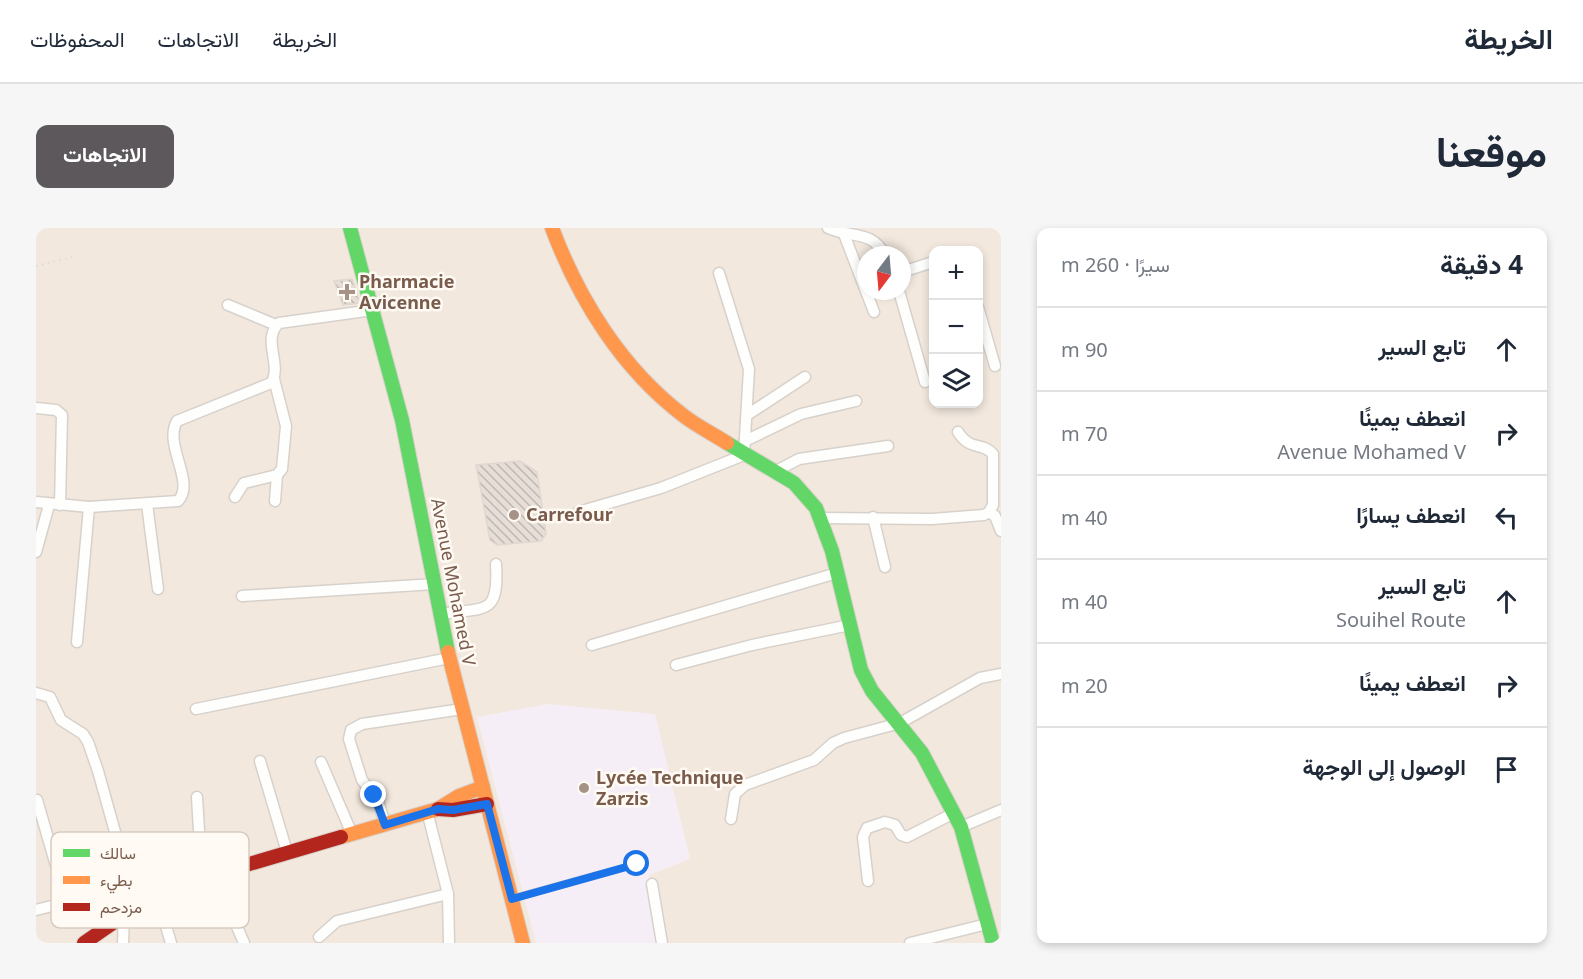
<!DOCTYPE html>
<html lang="ar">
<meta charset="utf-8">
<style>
body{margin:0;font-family:"Noto Sans",Vazirmatn,sans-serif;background:#f6f6f7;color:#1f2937;direction:rtl}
.controls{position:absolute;right:18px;top:18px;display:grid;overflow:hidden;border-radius:12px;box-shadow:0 3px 9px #0003}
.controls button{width:54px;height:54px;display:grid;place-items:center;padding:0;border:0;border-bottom:2px solid #e0e1e3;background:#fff;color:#1f2937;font:30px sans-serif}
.compass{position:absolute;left:821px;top:18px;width:54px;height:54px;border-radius:50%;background:#fff;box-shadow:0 3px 9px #0003;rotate:196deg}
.stop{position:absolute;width:18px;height:18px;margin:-14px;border:4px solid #1a73e8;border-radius:50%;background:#fff}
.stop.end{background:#1a73e8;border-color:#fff;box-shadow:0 2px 6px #0008}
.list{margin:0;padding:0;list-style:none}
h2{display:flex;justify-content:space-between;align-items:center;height:78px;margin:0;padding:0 24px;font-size:26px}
h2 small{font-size:20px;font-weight:400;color:#747a83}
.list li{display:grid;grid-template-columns:39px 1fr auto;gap:18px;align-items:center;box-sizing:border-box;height:84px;padding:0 24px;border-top:2px solid #e0e1e3}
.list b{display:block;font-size:22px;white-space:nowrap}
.list p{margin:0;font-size:20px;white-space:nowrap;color:#747a83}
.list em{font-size:20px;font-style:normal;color:#747a83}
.icon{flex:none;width:33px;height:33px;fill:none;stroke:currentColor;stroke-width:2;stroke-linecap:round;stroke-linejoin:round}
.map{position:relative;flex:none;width:965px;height:715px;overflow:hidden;direction:ltr;border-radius:12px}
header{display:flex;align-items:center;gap:36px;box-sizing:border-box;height:84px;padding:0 30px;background:#fff;border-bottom:2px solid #e0e1e3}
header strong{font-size:28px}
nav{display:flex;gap:33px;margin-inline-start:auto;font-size:21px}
.intro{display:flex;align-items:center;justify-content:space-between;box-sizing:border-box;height:144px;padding:0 36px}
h1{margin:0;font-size:42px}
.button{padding:15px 27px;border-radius:12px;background:#5c585b;color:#fff;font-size:21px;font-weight:700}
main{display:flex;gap:36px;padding:0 36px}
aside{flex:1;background:#fff;border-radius:12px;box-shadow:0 3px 9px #0003}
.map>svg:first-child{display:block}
.residential{fill:#f2e8de;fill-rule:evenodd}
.education{fill:#f6eef6}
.building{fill:url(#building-back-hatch);stroke:#e2d8d2;stroke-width:1.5}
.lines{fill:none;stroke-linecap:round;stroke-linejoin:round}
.lane-casing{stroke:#d7d1cb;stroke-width:8}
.street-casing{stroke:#d7d1cb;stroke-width:13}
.fast-casing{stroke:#d9d2cb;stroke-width:16}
.slow-casing{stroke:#d9d2cb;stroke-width:16}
.jam-casing{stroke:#d9d2cb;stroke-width:16}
.path{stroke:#dcd5d0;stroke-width:1.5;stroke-dasharray:1.5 4.5;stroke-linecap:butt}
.lane{stroke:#fefefd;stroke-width:5}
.street{stroke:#fefefd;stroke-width:10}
.fast{stroke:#63d668;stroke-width:14}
.slow{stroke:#ff974d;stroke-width:14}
.jam{stroke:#b3261e;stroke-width:14}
.route{stroke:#1a73e8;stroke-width:8}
.poi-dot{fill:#a69286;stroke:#fffaf3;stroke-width:2}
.labels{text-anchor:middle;stroke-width:5;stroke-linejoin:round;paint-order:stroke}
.poi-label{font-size:18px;font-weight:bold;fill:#7a5c4d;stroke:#fffaf3;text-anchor:start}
.street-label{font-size:18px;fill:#7a5c4d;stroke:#fffaf3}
.key{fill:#fffaf3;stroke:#d7cbc1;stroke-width:1.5}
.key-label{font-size:16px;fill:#7a5c4d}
</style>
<header>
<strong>الخريطة</strong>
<nav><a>الخريطة</a><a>الاتجاهات</a><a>المحفوظات</a></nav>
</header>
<div class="intro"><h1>موقعنا</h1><a class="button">الاتجاهات</a></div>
<main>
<aside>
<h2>4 دقيقة<small>سيرًا · 260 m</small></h2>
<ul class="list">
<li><svg class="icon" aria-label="ahead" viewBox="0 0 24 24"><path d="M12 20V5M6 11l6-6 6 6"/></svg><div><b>تابع السير</b></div><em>90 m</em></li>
<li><svg class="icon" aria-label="right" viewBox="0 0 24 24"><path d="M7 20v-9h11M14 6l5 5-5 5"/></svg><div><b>انعطف يمينًا</b><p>Avenue Mohamed V</p></div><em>70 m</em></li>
<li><svg class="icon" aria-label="left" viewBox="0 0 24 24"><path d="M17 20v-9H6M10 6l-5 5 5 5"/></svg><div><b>انعطف يسارًا</b></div><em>40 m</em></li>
<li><svg class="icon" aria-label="ahead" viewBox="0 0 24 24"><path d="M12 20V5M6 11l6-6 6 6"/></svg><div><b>تابع السير</b><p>Souihel Route</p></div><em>40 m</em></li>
<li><svg class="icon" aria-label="right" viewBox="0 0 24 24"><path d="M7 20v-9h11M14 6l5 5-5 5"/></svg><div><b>انعطف يمينًا</b></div><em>20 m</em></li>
<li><svg class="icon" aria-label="arrive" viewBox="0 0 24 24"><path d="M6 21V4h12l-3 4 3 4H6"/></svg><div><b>الوصول إلى الوجهة</b></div></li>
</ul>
</aside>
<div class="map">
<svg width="965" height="715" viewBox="0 0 965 715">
<defs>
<pattern id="building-back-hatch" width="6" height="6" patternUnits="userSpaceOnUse" patternTransform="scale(1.5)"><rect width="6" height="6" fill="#e6ded7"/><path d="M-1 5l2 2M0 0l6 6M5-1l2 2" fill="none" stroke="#bfb7b1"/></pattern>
</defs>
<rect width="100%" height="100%" fill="#f9f5f0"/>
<!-- residential -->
<path class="residential" d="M 0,0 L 965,0 L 965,715 L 0,715 ZM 897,22 L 942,22 L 942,176 L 897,176 ZM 830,27 L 866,27 L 866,63 L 830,63 Z"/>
<!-- education -->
<polygon class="education" points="512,476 619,486 654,631 613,647 625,715 500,715 441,489"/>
<!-- building -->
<g class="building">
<polygon points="316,51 324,75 307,77 298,53"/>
<polygon points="484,233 501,244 510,306 505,313 461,317 454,312 440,237"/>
</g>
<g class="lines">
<defs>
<polyline id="lane" points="477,670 601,636"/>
<g id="street">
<path d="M 792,0 C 815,10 836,2 849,27"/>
<polyline points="808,6 838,84"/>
<polyline points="866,44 897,34"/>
<polyline points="863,63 889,154"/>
<polyline points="192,77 240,97"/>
<polyline points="942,79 959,138"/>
<polyline points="0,180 20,182 26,187 24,277"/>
<polyline points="711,187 769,149"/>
<polyline points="709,213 765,186 820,173"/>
<polyline points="740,243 763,231 852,218"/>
<polyline points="199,269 208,255 241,247 246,241 250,198 238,151"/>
<polyline points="239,273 241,247"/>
<path d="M 0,274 L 53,279 L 142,273 C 160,254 127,217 141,193 L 235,155 C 247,138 225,111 243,95 L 337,82"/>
<polyline points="111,276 122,361"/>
<polyline points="542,284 625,260 708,227 713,141 683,45"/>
<polyline points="953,284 959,288 965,303"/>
<polyline points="837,289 849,339"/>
<path d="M 785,290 L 896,291 L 948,287 L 953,284 L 957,277 L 957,226 C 945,213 935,224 922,204"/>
<polyline points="0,324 13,277"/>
<polyline points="206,368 399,356"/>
<path d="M 405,386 C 449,379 463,389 460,336"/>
<polyline points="41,414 53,279"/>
<polyline points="556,417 801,345"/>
<polyline points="640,437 716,417 814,397"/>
<polyline points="0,465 14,469 25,492 47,506 52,514 62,543 100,679"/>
<polyline points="160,481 413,430"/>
<polyline points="224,533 251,624"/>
<polyline points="285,534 316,606"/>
<polyline points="161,569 163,603 174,647"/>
<polyline points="1,572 31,676"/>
<polyline points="391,583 412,666 413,715"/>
<polyline points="695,591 699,566 709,557 778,532 797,515 808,510 864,495 944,450 965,446"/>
<polyline points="349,596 342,573 326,552 313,511 315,502 326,496 426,481"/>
<polyline points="925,599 965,582"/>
<polyline points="178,645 208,715"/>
<polyline points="832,653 827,609 831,600 849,594 859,597 865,607 871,609 916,586"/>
<polyline points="616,656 626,715"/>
<polyline points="121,668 135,715"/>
<polyline points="0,682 94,659"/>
<polyline points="283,709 301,693 412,666"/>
<polyline points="87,715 88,688"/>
<polyline points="874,715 951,696"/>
</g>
<g id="fast">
<polyline points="314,0 366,192 412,424"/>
<polyline points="691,215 758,255 780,280 796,323 825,442 836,463 886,525 925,599 957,715"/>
</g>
<g id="slow">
<path d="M 516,0 C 543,72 586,141 648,188 C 661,198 677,206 691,215"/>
<polyline points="412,424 487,715"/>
<polyline points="305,609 402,581 423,568 447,559"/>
</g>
<g id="jam">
<polyline points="402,581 417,582 451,576"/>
<polyline points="48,715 100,679 149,655 305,609"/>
</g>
</defs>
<!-- lane casing -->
<use href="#lane" class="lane-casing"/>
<!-- street casing -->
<use href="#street" class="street-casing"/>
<!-- fast casing -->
<use href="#fast" class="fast-casing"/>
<!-- slow casing -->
<use href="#slow" class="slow-casing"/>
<!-- jam casing -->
<use href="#jam" class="jam-casing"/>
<!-- path -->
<polyline class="path" points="0,38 40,28"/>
<!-- lane -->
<use href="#lane" class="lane"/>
<!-- street -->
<use href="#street" class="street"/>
<!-- fast -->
<use href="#fast" class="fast"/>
<!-- slow -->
<use href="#slow" class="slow"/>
<!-- jam -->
<use href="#jam" class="jam"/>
</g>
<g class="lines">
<!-- route -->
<polyline class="route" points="338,567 349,597 402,581 417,582 451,576 476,671 601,636"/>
</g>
<!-- markers -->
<g class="poi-dot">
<path d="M308 55h6v6h6v6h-6v6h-6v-6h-6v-6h6z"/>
<circle cx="478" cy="287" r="6"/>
<circle cx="548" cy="560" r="6"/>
</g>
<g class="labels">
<!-- poi labels -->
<g class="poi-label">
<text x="323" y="60">Pharmacie<tspan x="323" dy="21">Avicenne</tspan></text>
<text x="490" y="293">Carrefour</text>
<text x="560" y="556">Lycée Technique<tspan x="560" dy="21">Zarzis</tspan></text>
</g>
<!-- street labels -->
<g class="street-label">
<text transform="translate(417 354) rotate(79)" y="6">Avenue Mohamed V</text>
</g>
</g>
<!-- legend -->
<rect x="15" y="604" width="198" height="96" rx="9" class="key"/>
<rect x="27" y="621" width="27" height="8" fill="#63d668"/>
<rect x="27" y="648" width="27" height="8" fill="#ff974d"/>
<rect x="27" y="675" width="27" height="8" fill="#b3261e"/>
<g class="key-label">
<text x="64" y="631">سالك</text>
<text x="64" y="658">بطيء</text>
<text x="64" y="685">مزدحم</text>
</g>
</svg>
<div class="controls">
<button>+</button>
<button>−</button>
<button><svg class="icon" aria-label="layers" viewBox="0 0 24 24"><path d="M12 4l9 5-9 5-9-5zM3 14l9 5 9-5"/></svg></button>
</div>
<svg class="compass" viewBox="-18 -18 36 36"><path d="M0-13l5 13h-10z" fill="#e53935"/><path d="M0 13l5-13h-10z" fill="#747a83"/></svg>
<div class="stop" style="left:601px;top:636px"></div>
<div class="stop end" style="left:338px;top:567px"></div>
</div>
</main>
